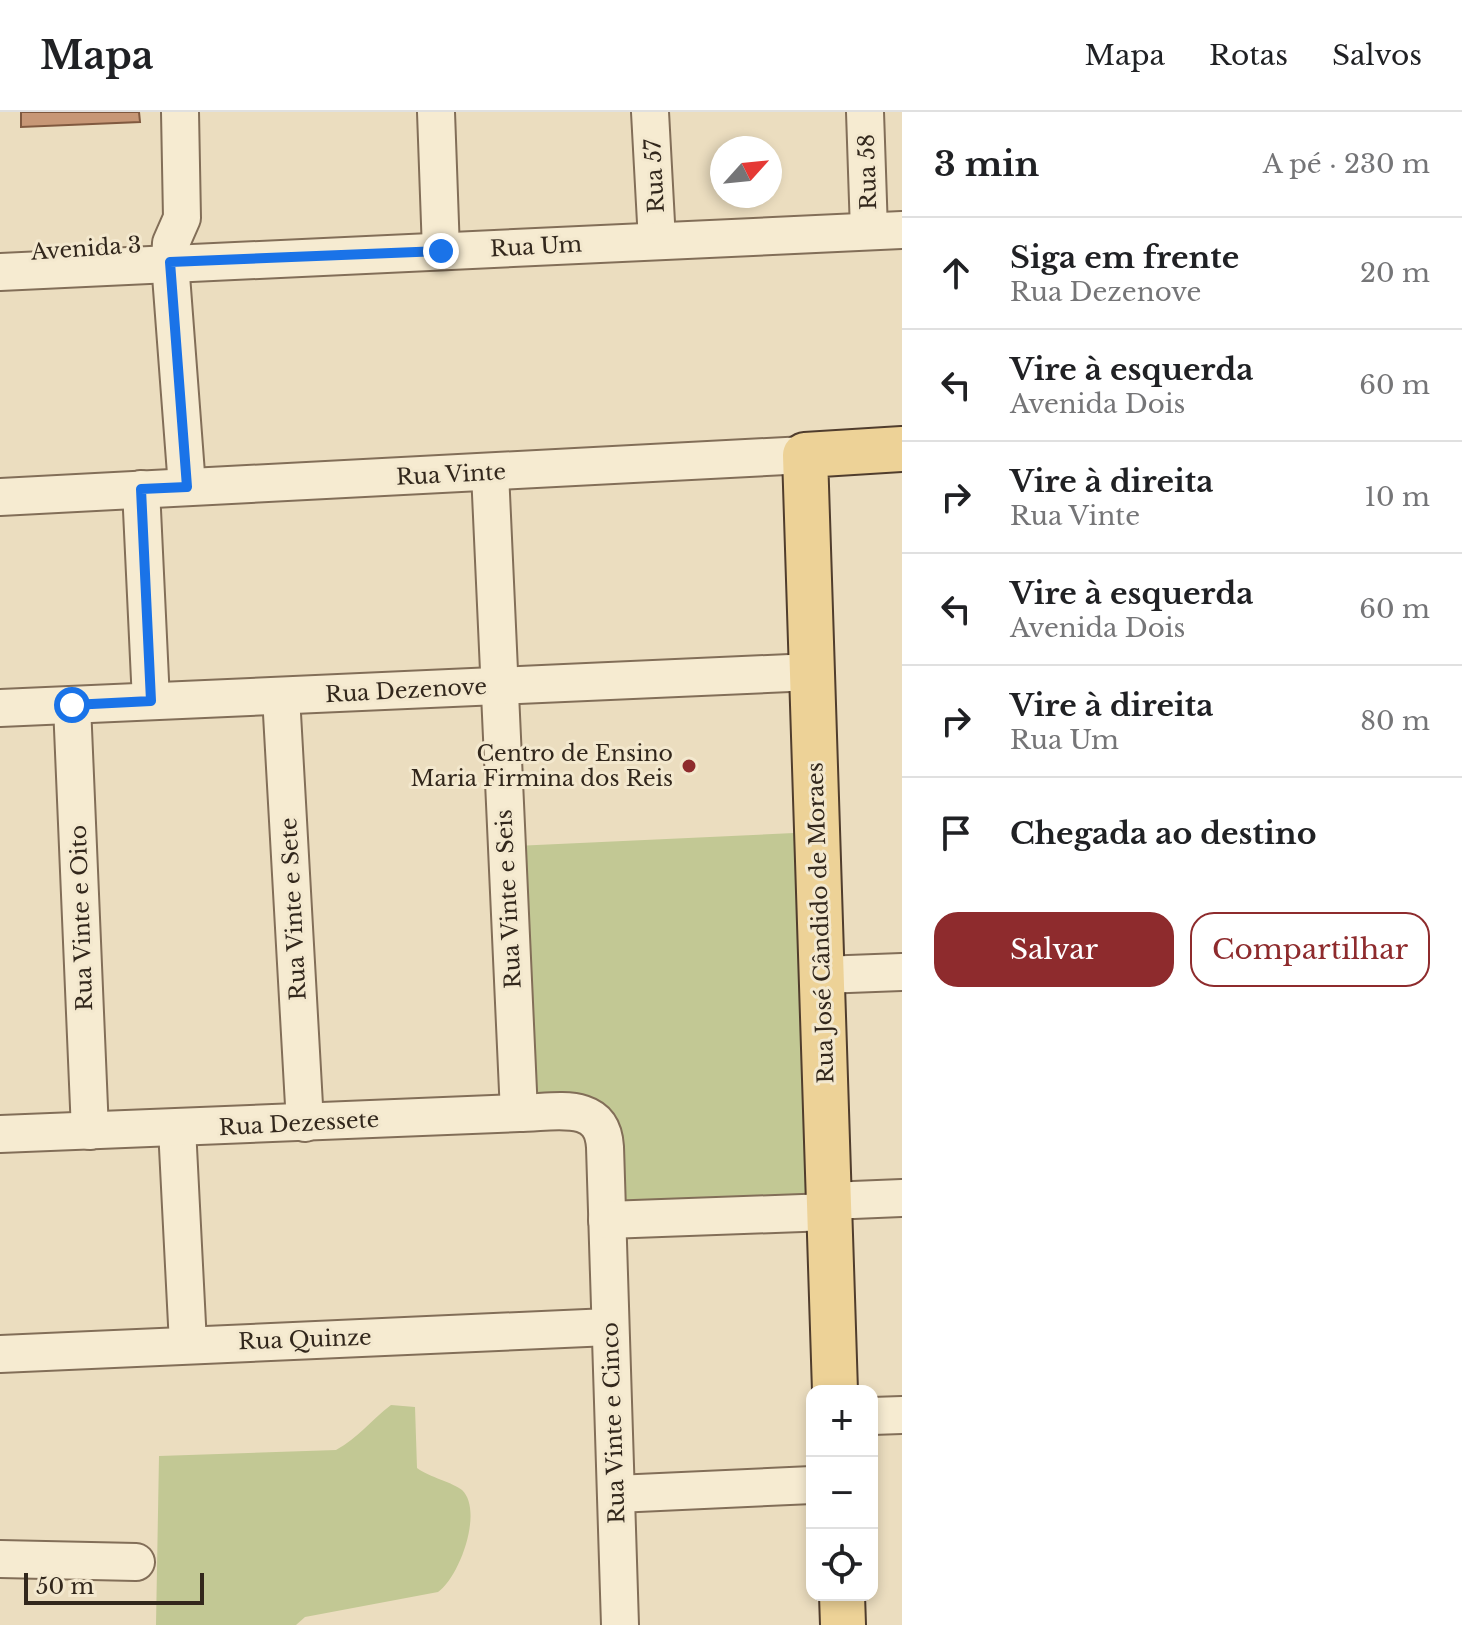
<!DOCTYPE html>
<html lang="pt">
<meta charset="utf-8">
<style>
body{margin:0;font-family:"Libre Baskerville",serif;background:#f2f2f2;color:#202124}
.controls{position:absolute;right:24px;bottom:24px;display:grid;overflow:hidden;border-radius:16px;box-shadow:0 4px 12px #0003}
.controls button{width:72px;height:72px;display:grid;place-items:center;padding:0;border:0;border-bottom:2px solid #e0e0e0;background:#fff;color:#202124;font:40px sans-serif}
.compass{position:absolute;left:710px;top:24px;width:72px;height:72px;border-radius:50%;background:#fff;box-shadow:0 4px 12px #0003;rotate:63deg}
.scale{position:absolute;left:24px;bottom:20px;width:180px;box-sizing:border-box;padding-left:8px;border:4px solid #32271c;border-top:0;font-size:22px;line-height:28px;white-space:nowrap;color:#32271c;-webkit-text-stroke:6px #f3e8ce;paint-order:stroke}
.stop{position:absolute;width:24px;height:24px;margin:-18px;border:6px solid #1a73e8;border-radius:50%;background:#fff}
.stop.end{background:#1a73e8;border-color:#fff;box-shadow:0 2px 8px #0008}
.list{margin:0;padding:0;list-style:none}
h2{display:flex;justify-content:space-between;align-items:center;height:104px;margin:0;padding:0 32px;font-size:34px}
h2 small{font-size:26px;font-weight:400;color:#757577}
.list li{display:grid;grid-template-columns:52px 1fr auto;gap:24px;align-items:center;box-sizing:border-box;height:112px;padding:0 32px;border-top:2px solid #e0e0e0}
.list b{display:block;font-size:30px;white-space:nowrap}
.list p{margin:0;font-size:26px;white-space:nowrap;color:#757577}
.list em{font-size:26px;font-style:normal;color:#757577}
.actions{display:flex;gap:16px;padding:24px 32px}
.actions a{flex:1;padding:18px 0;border:2px solid #8e2b2d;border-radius:24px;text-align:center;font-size:28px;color:#8e2b2d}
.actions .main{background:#8e2b2d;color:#fff}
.icon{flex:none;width:44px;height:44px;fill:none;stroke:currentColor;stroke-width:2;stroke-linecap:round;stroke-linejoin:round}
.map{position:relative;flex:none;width:902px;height:1513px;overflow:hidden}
header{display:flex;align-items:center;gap:48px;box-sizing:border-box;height:112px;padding:0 40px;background:#fff;border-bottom:2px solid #e0e0e0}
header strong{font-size:38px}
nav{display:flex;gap:44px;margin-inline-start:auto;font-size:28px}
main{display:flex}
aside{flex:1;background:#fff}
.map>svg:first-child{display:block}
.green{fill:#c2c894}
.building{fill:#c79776;stroke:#80593f;stroke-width:2}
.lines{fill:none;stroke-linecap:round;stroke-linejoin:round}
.minor-casing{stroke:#826e58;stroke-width:40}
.major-casing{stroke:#503d2d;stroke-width:48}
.minor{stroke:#f6ebd1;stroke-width:36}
.major{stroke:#edd297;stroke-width:44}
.route{stroke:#1a73e8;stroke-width:10}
.poi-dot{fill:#8e2b2d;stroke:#f3e8ce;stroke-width:3}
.labels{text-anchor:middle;stroke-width:6;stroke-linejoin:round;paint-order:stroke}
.street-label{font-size:22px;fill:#32271c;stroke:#f3e8ce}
.poi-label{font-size:22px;fill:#32271c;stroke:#f3e8ce;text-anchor:end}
</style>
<header>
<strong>Mapa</strong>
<nav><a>Mapa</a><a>Rotas</a><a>Salvos</a></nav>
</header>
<main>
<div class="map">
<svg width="902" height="1513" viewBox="0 0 902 1513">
<rect width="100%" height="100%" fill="#ebddbf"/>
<!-- green -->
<g class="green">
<polygon points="794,721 813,1091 618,1100 614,1009 527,990 515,734"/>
<path d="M 391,1293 L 415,1295 L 417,1356 C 429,1365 454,1371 462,1378 C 484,1399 459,1466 438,1480 L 305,1505 L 296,1513 L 156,1513 L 159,1344 L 336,1338 C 358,1326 371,1308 391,1293 Z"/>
</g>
<!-- building -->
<polygon class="building" points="21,0 139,0 140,10 21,15"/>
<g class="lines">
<defs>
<g id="minor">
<polyline points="180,0 182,106 171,131 170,150 187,375"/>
<polyline points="436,0 441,139"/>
<polyline points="650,0 657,129"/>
<polyline points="865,0 869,119"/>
<polyline points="0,160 902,118"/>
<polyline points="490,360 519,1001"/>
<polyline points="141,377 151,589"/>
<polyline points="0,385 805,343"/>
<polyline points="281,584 305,1011"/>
<polyline points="72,593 90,1019"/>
<polyline points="0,596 812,560"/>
<polyline points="822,863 902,860"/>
<polyline points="177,1016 188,1232"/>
<path d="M 0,1022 L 519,1001 C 554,1001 602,987 605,1035 L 620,1513"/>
<polyline points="829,1089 902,1086"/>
<polyline points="607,1108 829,1100"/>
<polyline points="0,1242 609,1215"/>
<polyline points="872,1304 902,1303"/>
<polyline points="616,1382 812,1373"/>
<polyline points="0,1447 136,1450"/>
</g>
<g id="major">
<polyline points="835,1279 805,343 902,337"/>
<polyline points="842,1483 843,1513"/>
</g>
</defs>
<!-- minor casing -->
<use href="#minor" class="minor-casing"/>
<!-- major casing -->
<use href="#major" class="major-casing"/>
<!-- minor -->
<use href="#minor" class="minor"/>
<!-- major -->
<use href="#major" class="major"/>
</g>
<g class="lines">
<!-- route -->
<polyline class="route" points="72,593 151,589 141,377 187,375 170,150 441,139"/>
</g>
<!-- markers -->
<circle class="poi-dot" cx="689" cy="654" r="8"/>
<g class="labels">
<!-- street labels -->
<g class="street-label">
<text transform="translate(867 60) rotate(-92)" y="8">Rua 58</text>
<text transform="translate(654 64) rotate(-93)" y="8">Rua 57</text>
<text transform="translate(536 134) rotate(-3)" y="8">Rua Um</text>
<text transform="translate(86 136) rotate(-4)" y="8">Avenida 3</text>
<text transform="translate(451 362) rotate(-3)" y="8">Rua Vinte</text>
<text transform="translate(406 578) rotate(-3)" y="8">Rua Dezenove</text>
<text transform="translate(508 787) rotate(-93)" y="8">Rua Vinte e Seis</text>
<text transform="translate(293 797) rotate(-93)" y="8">Rua Vinte e Sete</text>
<text transform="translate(81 806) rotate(-92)" y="8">Rua Vinte e Oito</text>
<text transform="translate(820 811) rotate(-92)" y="8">Rua José Cândido de Moraes</text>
<text transform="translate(299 1011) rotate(-3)" y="8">Rua Dezessete</text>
<text transform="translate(305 1227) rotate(-2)" y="8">Rua Quinze</text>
<text transform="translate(613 1311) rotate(-92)" y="8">Rua Vinte e Cinco</text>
</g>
<!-- poi labels -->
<g class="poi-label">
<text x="673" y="649">Centro de Ensino<tspan x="673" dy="25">Maria Firmina dos Reis</tspan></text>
</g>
</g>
</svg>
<div class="controls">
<button>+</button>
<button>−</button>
<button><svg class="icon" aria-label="locate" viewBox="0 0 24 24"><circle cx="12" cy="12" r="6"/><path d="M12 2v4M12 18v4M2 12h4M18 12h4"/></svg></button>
</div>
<svg class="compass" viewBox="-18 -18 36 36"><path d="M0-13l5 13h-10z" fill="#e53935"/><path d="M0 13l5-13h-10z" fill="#757577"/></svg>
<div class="scale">50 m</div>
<div class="stop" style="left:72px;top:593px"></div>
<div class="stop end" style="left:441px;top:139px"></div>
</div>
<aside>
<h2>3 min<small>A pé · 230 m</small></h2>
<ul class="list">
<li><svg class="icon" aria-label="ahead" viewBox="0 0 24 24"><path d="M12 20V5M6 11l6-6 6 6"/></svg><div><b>Siga em frente</b><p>Rua Dezenove</p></div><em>20 m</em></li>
<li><svg class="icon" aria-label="left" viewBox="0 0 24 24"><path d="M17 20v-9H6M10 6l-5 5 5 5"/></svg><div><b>Vire à esquerda</b><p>Avenida Dois</p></div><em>60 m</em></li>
<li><svg class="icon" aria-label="right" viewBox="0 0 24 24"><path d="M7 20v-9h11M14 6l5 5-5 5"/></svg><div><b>Vire à direita</b><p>Rua Vinte</p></div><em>10 m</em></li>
<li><svg class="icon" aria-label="left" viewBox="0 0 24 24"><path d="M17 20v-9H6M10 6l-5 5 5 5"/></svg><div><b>Vire à esquerda</b><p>Avenida Dois</p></div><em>60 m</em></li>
<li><svg class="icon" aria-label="right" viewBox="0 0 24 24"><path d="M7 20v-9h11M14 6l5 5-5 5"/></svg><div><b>Vire à direita</b><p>Rua Um</p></div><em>80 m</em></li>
<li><svg class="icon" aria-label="arrive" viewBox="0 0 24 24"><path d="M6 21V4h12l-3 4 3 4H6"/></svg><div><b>Chegada ao destino</b></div></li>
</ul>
<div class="actions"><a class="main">Salvar</a><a>Compartilhar</a></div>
</aside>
</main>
